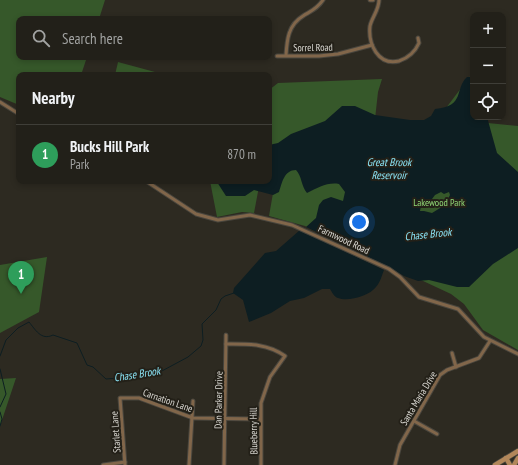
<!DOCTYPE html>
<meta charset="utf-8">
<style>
body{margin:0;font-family:"PT Sans Narrow",sans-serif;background:#2a2822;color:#f1f3f6}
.controls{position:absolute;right:12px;top:12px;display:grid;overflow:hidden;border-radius:8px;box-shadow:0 2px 6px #0003}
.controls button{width:36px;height:36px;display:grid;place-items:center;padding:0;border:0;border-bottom:1px solid #3f3e38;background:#222019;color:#f1f3f6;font:20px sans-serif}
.you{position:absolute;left:359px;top:222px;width:14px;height:14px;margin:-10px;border:3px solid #fff;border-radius:50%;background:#1a73e8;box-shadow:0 0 0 6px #1a73e833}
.badge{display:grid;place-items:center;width:26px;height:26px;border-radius:50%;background:#8bbbb9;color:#fff;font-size:13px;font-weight:700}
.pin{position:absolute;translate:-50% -33px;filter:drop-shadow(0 1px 2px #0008)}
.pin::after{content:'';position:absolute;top:21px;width:14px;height:12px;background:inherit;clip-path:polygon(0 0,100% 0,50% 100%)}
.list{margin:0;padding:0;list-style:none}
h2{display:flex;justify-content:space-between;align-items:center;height:52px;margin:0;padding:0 16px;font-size:17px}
h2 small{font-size:13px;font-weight:400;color:#a2a3a2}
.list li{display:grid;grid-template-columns:26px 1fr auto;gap:12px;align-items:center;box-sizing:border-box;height:60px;padding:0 16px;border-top:1px solid #3f3e38}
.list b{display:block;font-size:15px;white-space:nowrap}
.list p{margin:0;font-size:13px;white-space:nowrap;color:#a2a3a2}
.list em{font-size:13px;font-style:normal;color:#a2a3a2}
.icon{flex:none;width:22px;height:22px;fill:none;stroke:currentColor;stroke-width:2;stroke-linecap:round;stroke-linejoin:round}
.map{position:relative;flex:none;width:518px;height:465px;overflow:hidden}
.search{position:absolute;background:#222019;box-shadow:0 2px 6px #0003;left:16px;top:16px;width:256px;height:44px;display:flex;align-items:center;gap:10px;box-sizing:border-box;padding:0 14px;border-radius:8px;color:#a2a3a2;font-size:15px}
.panel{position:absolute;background:#222019;box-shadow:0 2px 6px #0003;left:16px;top:72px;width:256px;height:112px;border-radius:8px}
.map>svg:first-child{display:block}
.green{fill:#36582a}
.water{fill:#0d1e22;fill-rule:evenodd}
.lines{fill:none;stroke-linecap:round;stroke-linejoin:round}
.stream{stroke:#0d1e22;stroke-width:1}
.minor-casing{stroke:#49463e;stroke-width:5}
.secondary-casing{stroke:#49463e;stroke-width:6}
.minor{stroke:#81664a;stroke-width:3}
.secondary{stroke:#b2875a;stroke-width:4.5}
.labels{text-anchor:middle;stroke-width:4;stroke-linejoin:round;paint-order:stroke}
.street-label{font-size:10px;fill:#dcdad4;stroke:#232018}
.park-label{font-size:10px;fill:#91d877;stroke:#232018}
.water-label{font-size:11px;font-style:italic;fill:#8be5f7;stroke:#232018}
</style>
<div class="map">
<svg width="518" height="465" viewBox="0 0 518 465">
<rect width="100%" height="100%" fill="#2d2a21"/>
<!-- green -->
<g class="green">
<polygon points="0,0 105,0 99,19 19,19 19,57 87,57 81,75 19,75 19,105 0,97"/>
<polygon points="118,62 155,72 154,75 115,75"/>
<polygon points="471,75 473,75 473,117 488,123 518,126 518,350 483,330 464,304 451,294 305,226 269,216 276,176 269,178 269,90 278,83 382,79 378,92 375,119 427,123 446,108"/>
<polygon points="210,181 260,181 254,213 242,212 217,217"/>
<polygon points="47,257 39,312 0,333 0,265"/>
<polygon points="16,378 0,426 0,379"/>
</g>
<!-- water -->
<g class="water">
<path d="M 467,77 L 473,77 L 473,117 L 487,117 L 497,153 L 518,172 L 518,248 L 493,264 L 469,287 L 457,287 L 429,280 L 418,281 L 404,276 L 391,268 L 306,227 L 316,218 L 319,205 L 323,200 L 331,197 L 343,201 L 345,192 L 339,184 C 327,182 318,188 307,193 C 301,186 302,176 296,170 C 284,170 282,183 279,192 L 273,195 L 254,190 L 245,196 L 226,196 L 217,182 L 269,181 L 269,145 L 278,143 L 291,134 L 325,121 L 342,106 L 355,106 L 375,115 L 410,120 L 424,120 L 431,116 L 435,109 C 466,106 454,89 467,77 ZM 441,192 L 444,194 L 449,192 L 450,195 L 445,205 L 432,213 L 424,211 L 420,211 L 421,206 L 429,203 L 435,195 Z"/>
<path d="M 300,230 L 384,270 C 382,275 380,283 376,287 C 369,296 348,302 338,298 C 334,297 332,292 330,289 L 322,289 L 304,298 L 290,301 L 271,313 L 249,322 L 243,300 L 233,293 L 234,288 L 265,253 L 276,251 Z"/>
</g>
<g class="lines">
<!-- stream -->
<g class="stream">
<path d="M 0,356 L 6,340 L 18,328 L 29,322 C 35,329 41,341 53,335 L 77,343 L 87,365 L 93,367 L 106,379 L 146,376 L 160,372 L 188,357 L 201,346 L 203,340 L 202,324 L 216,310 L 221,299 L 225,296 L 234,293"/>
<polyline points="0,369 6,394 0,407"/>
<polyline points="0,412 2,419 0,426"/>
</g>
<defs>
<g id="minor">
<polyline points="370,0 373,0"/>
<path d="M 379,0 C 379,10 372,17 370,26 C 368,44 378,66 399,61 C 408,58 415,52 419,43 L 418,38"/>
<path d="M 286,55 C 287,40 288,25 303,16 C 311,11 317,9 323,0"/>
<polyline points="277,56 319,56 338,54 372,45"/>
<polyline points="0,102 19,114"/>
<polyline points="146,181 196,214 218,220 250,215 292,225 389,269 400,277 419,297 458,309 484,337 518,354"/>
<path d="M 226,344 C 247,344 267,343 285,356 L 270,377 L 261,403 L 261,465"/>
<polyline points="452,353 456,367"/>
<polyline points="414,421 437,434"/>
<polyline points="103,465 125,462"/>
<polyline points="125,465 120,398 139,398 193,418 260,419"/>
<polyline points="189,465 193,401"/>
<polyline points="224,465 226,335"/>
<polyline points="395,465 400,445 440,375 447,370 479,358 490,341"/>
</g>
<g id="secondary">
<polyline points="506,458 510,465"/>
<polyline points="495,465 518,451"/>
<polyline points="514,465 518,458"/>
</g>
</defs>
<!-- minor casing -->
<use href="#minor" class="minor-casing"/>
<!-- secondary casing -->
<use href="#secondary" class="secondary-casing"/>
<!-- minor -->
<use href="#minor" class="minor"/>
<!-- secondary -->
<use href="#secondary" class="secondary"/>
</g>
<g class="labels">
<!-- street labels -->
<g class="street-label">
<text transform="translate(313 47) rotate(-1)" y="4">Sorrel Road</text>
<text transform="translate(344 239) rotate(25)" y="4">Farmwood Road</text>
<text transform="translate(418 398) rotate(-59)" y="4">Santa Maria Drive</text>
<text transform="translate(168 400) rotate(19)" y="4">Carnation Lane</text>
<text transform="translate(218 400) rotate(-89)" y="4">Dan Parker Drive</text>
<text transform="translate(253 431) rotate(-91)" y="4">Blueberry Hill</text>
<text transform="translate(115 432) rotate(-94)" y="4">Starlet Lane</text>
</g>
<!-- park labels -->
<g class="park-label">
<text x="439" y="206">Lakewood Park</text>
</g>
<!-- water labels -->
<g class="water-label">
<text x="389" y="166">Great Brook<tspan x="389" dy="13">Reservoir</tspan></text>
<text transform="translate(428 234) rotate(-6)" y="4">Chase Brook</text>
<text transform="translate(137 374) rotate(-9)" y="4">Chase Brook</text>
</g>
</g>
</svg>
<div class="controls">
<button>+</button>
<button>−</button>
<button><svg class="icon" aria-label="locate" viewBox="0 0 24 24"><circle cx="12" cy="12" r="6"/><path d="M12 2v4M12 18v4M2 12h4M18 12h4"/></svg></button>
</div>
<div class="you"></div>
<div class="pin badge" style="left:21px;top:294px;background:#2e9e5b">1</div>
<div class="search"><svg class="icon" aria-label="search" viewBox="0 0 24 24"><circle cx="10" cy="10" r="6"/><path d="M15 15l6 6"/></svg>Search here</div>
<section class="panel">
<h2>Nearby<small></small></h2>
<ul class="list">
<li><span class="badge" style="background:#2e9e5b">1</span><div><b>Bucks Hill Park</b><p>Park</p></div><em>870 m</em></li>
</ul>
</section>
</div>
